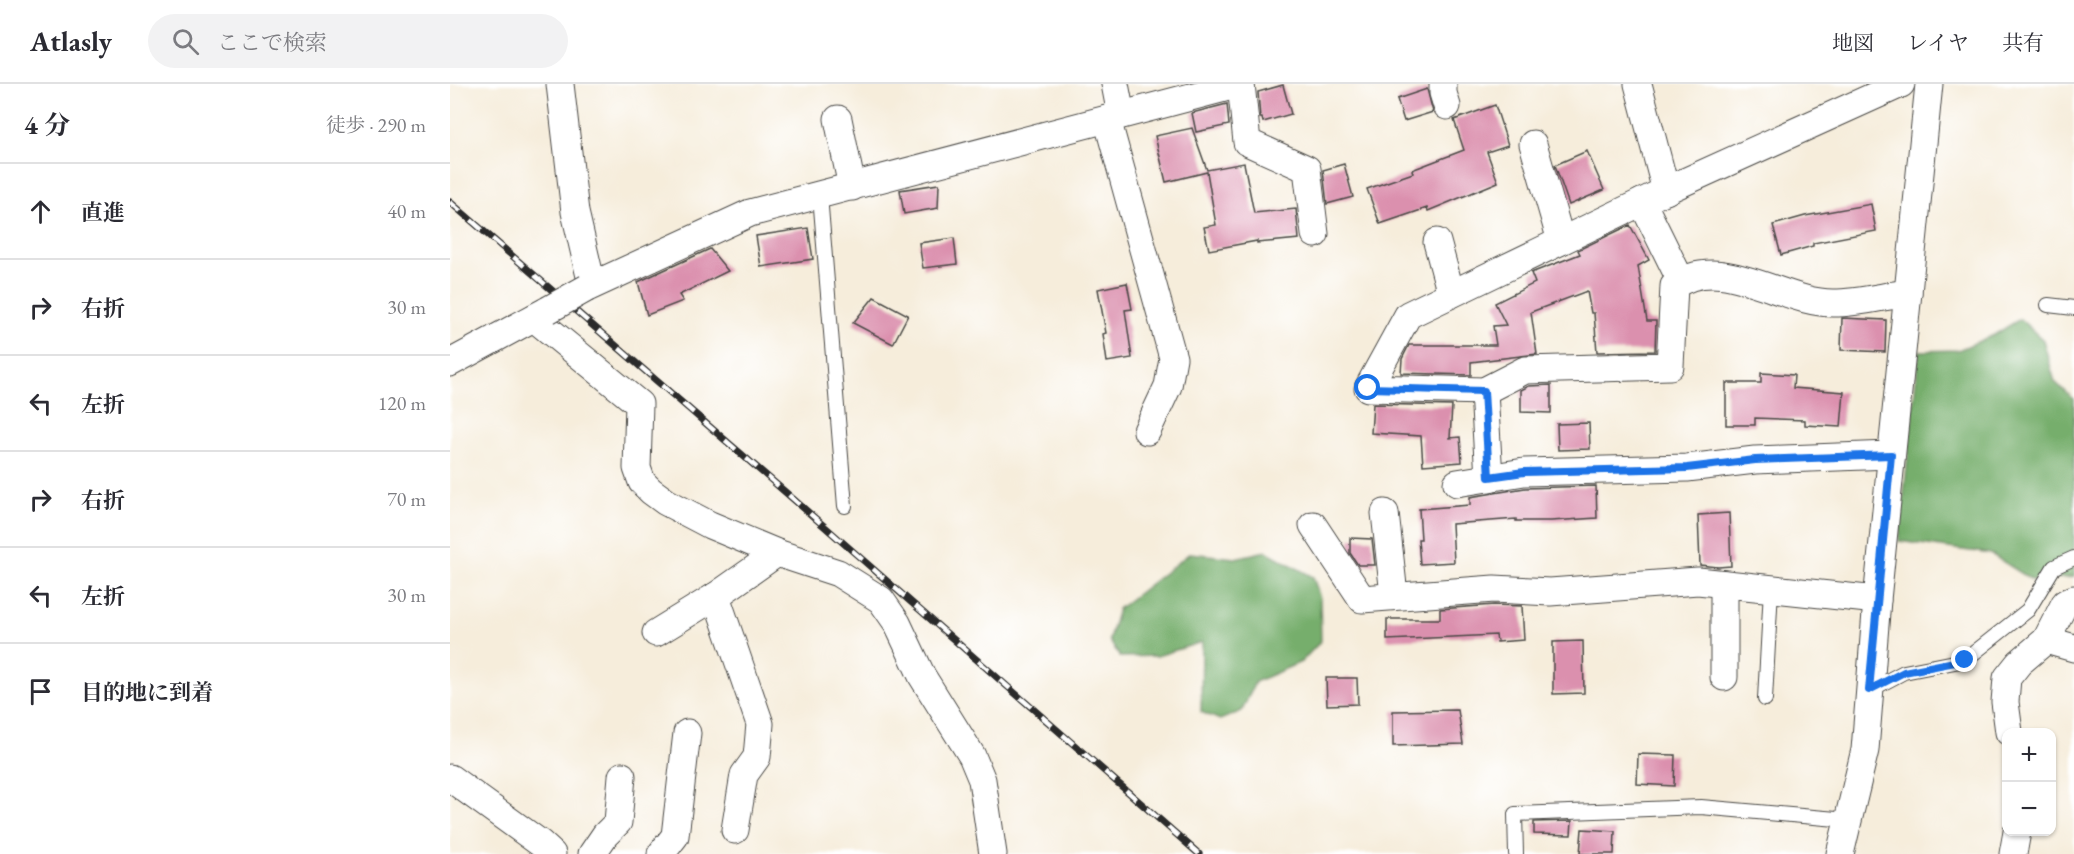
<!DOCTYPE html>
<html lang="ja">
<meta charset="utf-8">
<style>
body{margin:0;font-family:"EB Garamond","Noto Serif JP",serif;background:#f2f2f3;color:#2b2b33}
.controls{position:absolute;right:18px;bottom:18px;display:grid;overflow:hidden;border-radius:12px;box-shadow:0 2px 4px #0004}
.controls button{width:54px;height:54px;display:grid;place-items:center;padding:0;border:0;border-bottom:2px solid #e1e1e2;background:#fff;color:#2b2b33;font:30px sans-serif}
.stop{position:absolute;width:18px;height:18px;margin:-14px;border:4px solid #1a73e8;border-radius:50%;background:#fff}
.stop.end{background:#1a73e8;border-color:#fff;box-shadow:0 2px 6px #0008}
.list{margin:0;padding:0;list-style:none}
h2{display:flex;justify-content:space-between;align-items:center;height:78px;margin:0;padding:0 24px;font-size:26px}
h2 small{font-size:20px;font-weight:400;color:#7c7c81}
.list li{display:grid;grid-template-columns:39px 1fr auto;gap:18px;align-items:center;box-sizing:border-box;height:96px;padding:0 24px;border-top:2px solid #e1e1e2}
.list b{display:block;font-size:22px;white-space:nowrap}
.list em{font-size:20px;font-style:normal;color:#7c7c81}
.icon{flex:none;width:33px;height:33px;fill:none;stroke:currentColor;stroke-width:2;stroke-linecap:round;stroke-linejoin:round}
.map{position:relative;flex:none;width:1624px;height:770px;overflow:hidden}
header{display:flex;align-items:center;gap:36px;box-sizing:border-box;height:84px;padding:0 30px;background:#fff;border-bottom:2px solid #e1e1e2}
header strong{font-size:28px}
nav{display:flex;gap:33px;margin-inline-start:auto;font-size:21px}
.search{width:420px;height:54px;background:#f2f2f3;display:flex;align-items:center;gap:15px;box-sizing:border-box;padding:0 21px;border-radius:33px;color:#7c7c81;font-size:22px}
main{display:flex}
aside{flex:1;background:#fff}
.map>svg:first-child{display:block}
.forest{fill:#76ae6c;stroke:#506c4c;stroke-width:1.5}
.building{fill:#db90ae}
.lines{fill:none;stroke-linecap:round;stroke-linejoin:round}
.lane-casing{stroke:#494845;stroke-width:16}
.street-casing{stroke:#494845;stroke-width:29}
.lane{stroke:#fff;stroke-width:14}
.street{stroke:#fff;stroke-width:27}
.rail-casing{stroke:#2b2b2b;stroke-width:7}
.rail{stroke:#fff;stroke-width:4.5;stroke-dasharray:14;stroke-linecap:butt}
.street-bridge-casing{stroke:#494845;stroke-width:29;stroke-linecap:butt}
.street-bridge{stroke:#fff;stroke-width:27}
.route{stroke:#1a73e8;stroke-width:8}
</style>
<header>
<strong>Atlasly</strong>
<div class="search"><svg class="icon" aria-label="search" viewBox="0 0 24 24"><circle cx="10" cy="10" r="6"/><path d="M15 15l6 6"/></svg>ここで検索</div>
<nav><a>地図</a><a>レイヤ</a><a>共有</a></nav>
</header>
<main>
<aside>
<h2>4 分<small>徒歩 · 290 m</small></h2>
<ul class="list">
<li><svg class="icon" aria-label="ahead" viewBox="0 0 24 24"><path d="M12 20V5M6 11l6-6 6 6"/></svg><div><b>直進</b></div><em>40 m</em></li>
<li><svg class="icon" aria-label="right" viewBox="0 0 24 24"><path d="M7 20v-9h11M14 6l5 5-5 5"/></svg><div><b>右折</b></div><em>30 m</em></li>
<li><svg class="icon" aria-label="left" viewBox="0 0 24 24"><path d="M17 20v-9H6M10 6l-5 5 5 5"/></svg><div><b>左折</b></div><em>120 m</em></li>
<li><svg class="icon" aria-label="right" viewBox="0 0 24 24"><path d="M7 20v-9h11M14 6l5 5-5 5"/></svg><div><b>右折</b></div><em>70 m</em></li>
<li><svg class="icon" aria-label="left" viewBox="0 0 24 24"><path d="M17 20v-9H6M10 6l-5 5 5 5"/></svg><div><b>左折</b></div><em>30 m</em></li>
<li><svg class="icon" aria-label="arrive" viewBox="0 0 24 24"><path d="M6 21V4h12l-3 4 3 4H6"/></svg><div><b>目的地に到着</b></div></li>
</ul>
</aside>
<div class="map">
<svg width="1624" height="770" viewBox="0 0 1624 770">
<rect width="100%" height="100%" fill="#fff"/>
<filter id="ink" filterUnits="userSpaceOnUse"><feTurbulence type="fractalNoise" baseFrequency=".0167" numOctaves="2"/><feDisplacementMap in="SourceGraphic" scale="12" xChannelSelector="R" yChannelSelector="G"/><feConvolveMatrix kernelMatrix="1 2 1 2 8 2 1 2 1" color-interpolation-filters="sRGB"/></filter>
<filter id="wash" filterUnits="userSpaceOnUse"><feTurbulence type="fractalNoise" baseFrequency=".008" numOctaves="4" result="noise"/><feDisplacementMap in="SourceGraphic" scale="24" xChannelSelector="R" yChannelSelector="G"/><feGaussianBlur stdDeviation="1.35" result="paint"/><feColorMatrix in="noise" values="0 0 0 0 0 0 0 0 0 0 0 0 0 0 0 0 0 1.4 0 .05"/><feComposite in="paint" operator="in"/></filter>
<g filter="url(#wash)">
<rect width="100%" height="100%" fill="#f6eddb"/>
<!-- forest -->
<g class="forest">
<polygon points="1570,235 1593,256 1605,298 1624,315 1624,493 1582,496 1541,470 1449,457 1469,267 1508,266 1544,251"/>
<polygon points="816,467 863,493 870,514 871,557 851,578 805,598 792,627 770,636 751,628 752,558 707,572 670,573 659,556 668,525 740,469 785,474"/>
</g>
<g id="blocks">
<!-- building -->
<g class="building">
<polygon points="833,1 841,30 813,38 812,34 810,34 808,8"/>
<polygon points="977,5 983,28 954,37 947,15"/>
<polygon points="777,20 779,41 746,48 742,29"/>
<polygon points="1045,21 1058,61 1037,68 1048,98 978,127 977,124 930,140 917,105 963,89 962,86 1014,66 1004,36"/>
<polygon points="742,44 757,86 794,79 804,129 846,125 849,155 807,159 807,157 759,166 754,143 766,141 757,88 716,98 705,52"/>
<polygon points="1137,67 1154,106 1119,121 1105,81"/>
<polygon points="894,80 903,113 877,120 873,86"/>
<polygon points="489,100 488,124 454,130 450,106"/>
<polygon points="1421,120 1426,147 1363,159 1363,162 1331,171 1323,141 1355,132"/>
<polygon points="1180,141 1199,176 1188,182 1197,237 1206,237 1205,267 1147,268 1144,229 1141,229 1137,207 1081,228 1087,270 1021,278 1021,291 951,289 952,275 959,261 1046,261 1043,242 1056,241 1045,219 1085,199 1081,189 1130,170 1128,166"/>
<polygon points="358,144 363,175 311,183 306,152"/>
<polygon points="504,154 507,180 473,184 469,159"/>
<polygon points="260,165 278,187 229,211 233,217 197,231 188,198"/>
<polygon points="677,199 682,225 675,226 682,274 657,278 653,250 656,249 648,205"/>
<polygon points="424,213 458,231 443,260 403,239"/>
<polygon points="1392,234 1436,236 1435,268 1391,266"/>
<polygon points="1311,289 1344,291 1343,304 1394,308 1391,343 1355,341 1355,336 1305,334 1305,341 1276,341 1276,299 1311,299"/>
<polygon points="1101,301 1101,329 1071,328 1071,306 1079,302"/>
<polygon points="923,320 1002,322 1000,354 1010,353 1012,378 973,381 971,352 921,349"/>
<polygon points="1139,339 1140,365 1108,366 1107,340"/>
<polygon points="1146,402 1147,434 1101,437 1066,437 1066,435 1002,440 1004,478 970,480 968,455 971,455 969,425 1020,421 1020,413 1075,404"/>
<polygon points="1279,429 1281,482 1268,483 1250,481 1248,431"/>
<polygon points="900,454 922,455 925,481 908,481 900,469"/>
<polygon points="1044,521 1072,522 1074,556 1047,558 1046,551 937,556 937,535 990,535 990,525"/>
<polygon points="1133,557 1134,609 1103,610 1103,558"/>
<polygon points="876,594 907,594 908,620 877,621"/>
<polygon points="1008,626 1013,660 943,662 943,627"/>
<polygon points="1188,670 1225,671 1224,702 1187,700"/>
<polygon points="1122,737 1121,751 1084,750 1084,738"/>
<polygon points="1132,745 1165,747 1164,770 1130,770"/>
</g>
</g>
</g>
<g filter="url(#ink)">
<use href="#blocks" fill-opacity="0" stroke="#494845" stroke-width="1.5"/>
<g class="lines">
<defs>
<g id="lane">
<polyline points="370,111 395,422"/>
<polyline points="1598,221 1624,224"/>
<polyline points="1420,606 1454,588 1515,576 1578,526 1604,483 1624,474"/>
<polyline points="1315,615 1321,505"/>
<polyline points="1066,770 1065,730 1251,723 1398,736"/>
</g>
<g id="street">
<polyline points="110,0 125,128 142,201"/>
<polyline points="665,0 671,31"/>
<polyline points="791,0 797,58 857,85 865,150"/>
<polyline points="993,0 993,9 997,22"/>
<polyline points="1188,0 1216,107"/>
<path d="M 1451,0 L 1221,104 L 958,231 L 918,304 L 1034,307 L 1075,286 L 1220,282 L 1224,202 C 1271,167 1333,220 1384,219 C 1408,219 1434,212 1458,209"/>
<polyline points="388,35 402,103"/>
<polyline points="657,35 723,274 718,302 697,347"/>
<polyline points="1083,60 1111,157"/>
<polyline points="1192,118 1231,197"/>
<polyline points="987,158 1001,210"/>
<polyline points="137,204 300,129 790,0"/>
<polyline points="84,234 189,320 187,384 192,398 201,407 216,418 260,441 327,469 388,489 431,516 447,539 472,592 522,672 532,696 543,770"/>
<polyline points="0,279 98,226"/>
<polyline points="1034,307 1039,394"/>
<polyline points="1007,399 1074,388 1237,384 1305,376 1441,371"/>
<polyline points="935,429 944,511"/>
<polyline points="863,441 912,515 1044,505 1100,508 1248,497 1427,516"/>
<polyline points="266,512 310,640 307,673 294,691 285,746"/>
<polyline points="206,549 266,512 327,469"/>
<polyline points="1596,556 1624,564"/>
<polyline points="1274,593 1274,500"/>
<polyline points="1559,648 1555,618 1557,594 1569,579 1596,556 1615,519 1624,515"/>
<polyline points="0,694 90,759 102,770"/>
<polyline points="142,770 155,751 168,738 172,692"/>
<polyline points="211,770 225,752 237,649"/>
<polyline points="1390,770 1415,666 1427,516 1479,0"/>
<polyline points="1563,770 1567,748"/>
</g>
</defs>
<!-- lane casing -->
<use href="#lane" class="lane-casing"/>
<!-- street casing -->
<use href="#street" class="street-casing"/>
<!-- lane -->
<use href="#lane" class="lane"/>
<!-- street -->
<use href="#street" class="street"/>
<defs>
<polyline id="rail" points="0,118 334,407 749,770"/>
</defs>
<!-- rail casing -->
<use href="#rail" class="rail-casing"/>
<!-- rail -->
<use href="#rail" class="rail"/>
<defs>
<polyline id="street-bridge" points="98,226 137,204"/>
</defs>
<!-- street-bridge casing -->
<use href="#street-bridge" class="street-bridge-casing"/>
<!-- street-bridge -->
<use href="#street-bridge" class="street-bridge"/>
</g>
</g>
<g class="lines" filter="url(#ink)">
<!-- route -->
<polyline class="route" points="918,304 1034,307 1039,393 1074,388 1237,384 1305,376 1441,371 1419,606 1454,588 1515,576"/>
</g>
</svg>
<div class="controls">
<button>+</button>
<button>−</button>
</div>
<div class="stop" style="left:918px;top:304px"></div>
<div class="stop end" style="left:1515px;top:576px"></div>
</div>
</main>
